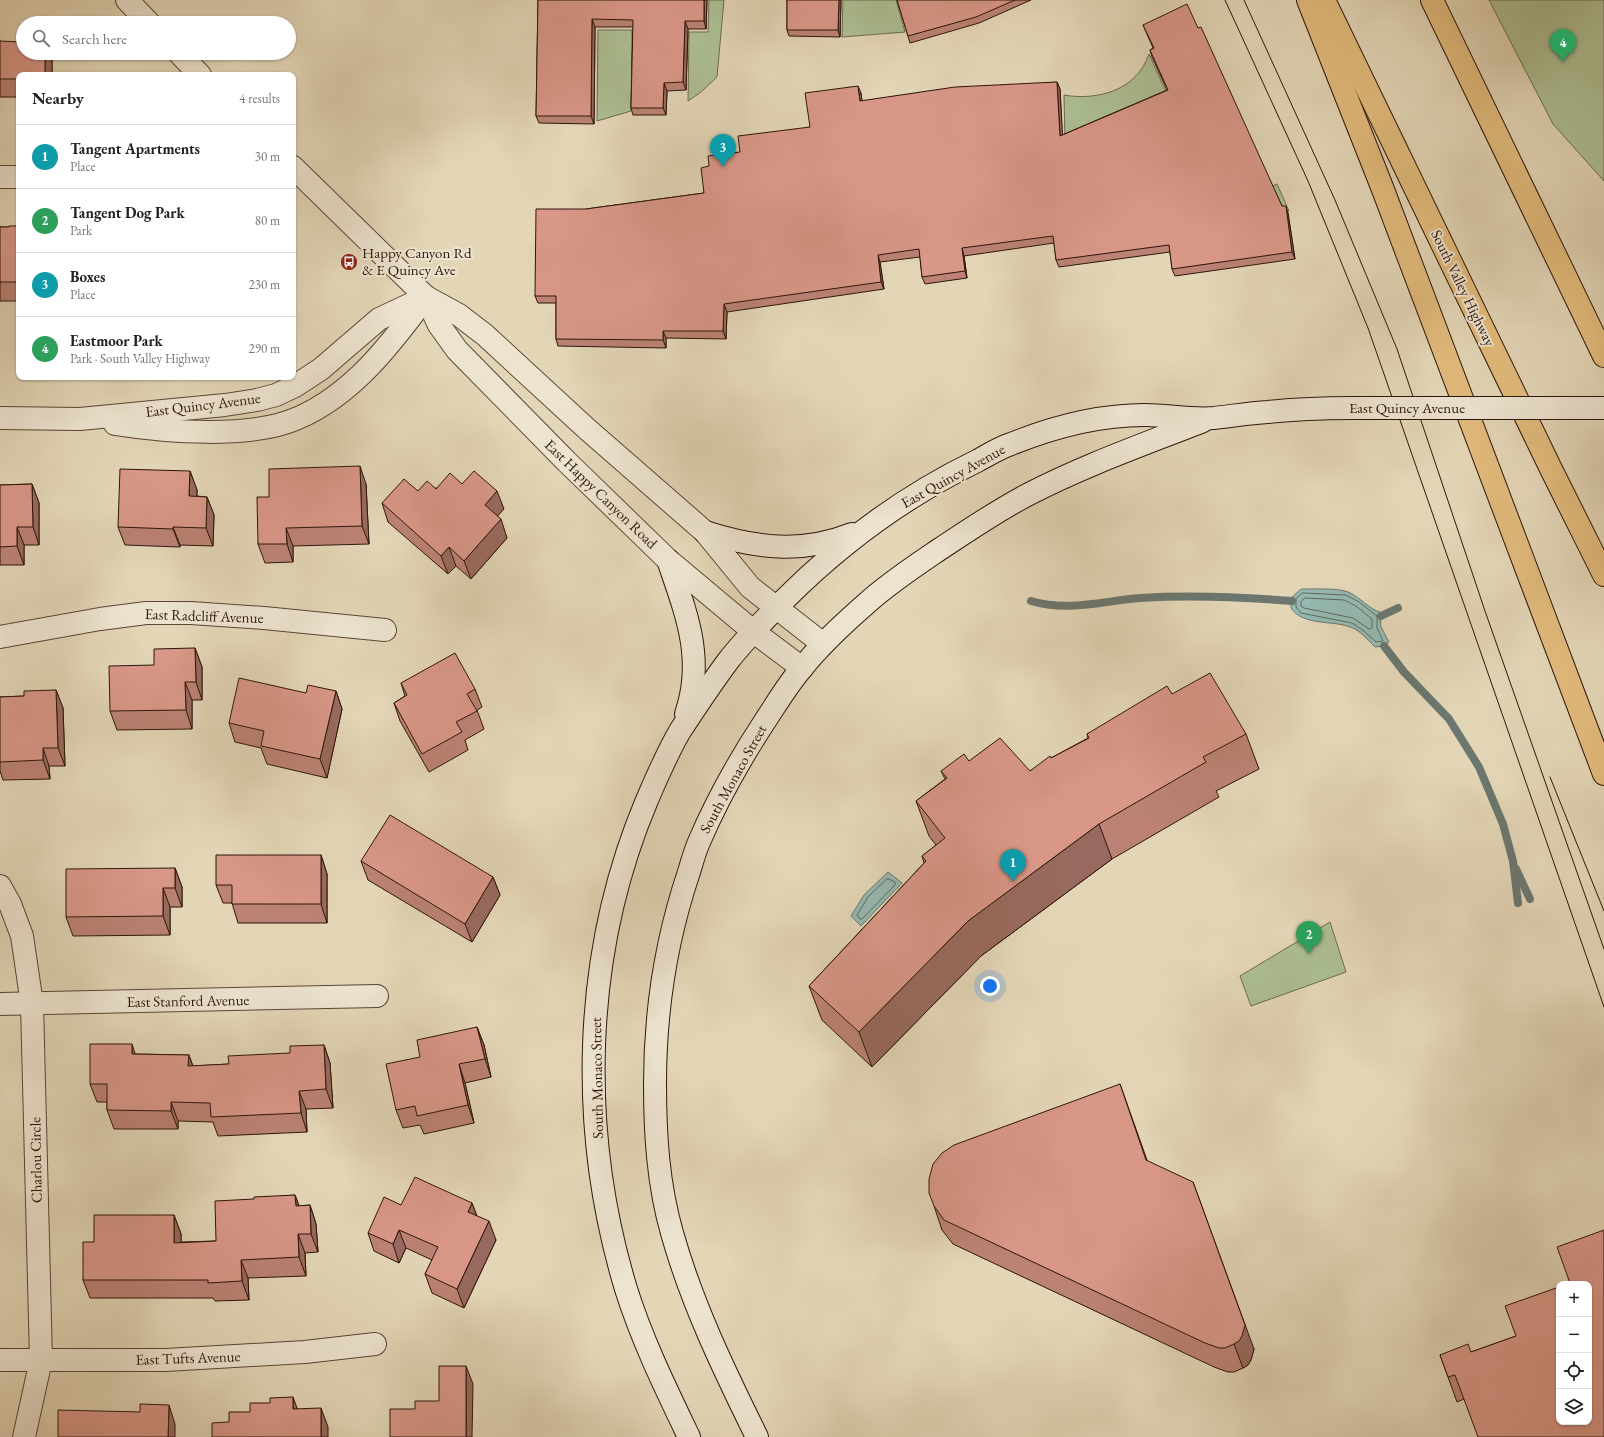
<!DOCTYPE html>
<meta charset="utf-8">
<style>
body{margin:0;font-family:"EB Garamond",serif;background:#f6f6f6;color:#222}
.controls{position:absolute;right:12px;bottom:12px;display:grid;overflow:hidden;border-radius:8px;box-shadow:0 1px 3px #0004}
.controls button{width:36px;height:36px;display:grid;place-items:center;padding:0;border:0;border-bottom:1px solid #e0e0e0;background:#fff;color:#222;font:20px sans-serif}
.you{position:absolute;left:990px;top:986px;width:14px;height:14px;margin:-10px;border:3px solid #fff;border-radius:50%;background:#1a73e8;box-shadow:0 0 0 6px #1a73e833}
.badge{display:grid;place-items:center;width:26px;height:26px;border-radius:50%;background:#111827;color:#fff;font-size:13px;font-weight:700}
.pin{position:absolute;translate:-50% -33px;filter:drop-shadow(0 1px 2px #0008)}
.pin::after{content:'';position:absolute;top:21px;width:14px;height:12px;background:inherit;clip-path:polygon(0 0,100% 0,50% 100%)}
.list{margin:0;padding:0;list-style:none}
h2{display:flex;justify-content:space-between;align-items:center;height:52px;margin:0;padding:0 16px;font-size:17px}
h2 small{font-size:13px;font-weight:400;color:#767676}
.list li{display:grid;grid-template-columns:26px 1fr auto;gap:12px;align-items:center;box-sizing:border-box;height:64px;padding:0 16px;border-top:1px solid #e0e0e0}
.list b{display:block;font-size:15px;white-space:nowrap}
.list p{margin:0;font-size:13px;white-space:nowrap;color:#767676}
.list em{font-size:13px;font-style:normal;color:#767676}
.icon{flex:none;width:22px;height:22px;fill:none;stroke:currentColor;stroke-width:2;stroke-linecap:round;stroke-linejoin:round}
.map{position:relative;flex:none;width:1604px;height:1437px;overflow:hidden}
.search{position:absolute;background:#fff;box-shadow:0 1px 3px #0004;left:16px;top:16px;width:280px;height:44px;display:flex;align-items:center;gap:10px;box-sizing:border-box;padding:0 14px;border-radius:22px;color:#767676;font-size:15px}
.panel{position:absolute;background:#fff;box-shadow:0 1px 3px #0004;left:16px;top:72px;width:280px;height:308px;border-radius:8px}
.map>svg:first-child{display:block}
.green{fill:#adbf94;stroke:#6d6a50}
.water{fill:#95b9b1;stroke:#6b776f}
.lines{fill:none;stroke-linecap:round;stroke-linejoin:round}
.shore{stroke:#61675e;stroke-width:1}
.stream{stroke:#6b776f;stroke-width:8}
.minor-casing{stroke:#5a4536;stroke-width:24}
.tertiary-casing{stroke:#5a4536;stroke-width:24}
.secondary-casing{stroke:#2d150b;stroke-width:24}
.motorway-casing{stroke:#2d150b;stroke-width:24}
.minor{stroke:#ede4d0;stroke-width:22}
.tertiary{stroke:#ede4d0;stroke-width:22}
.secondary{stroke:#ede4d0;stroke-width:22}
.motorway{stroke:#e2bb7c;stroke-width:22}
.tram{stroke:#2d150b;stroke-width:1}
.secondary-bridge-casing{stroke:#2d150b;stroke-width:24;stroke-linecap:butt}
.secondary-bridge{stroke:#ede4d0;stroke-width:22}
.wall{fill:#bb8275;stroke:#2d150b}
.shaded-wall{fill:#986a5f;stroke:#2d150b}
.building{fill:#d99788;stroke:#2d150b}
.labels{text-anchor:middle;stroke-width:4;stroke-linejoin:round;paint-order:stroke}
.poi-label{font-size:15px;fill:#2d150b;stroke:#ede4d0;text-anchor:start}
.street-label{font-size:15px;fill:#2d150b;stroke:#ede4d0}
</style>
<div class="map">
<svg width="1604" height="1437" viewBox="0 0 1604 1437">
<rect width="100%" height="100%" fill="#e3d6b7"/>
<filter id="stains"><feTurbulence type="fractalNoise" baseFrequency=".005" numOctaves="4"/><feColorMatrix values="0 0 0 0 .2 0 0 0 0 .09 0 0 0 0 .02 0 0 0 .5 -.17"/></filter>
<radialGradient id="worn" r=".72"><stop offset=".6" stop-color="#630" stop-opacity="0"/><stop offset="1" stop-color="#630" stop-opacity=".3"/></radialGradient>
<!-- green -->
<g class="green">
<polygon points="709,0 724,0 717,77 701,92 688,101 689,32 708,32"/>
<polygon points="843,0 896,0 905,32 842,37"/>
<polygon points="1489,0 1604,0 1604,181 1553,124"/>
<polygon points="598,30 632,30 631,111 597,121"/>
<path d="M 1149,54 L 1220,210 L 1277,184 L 1289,211 L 1162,229 L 1065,141 L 1064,95 C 1098,101 1137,90 1149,54 Z"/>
<polygon points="1330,922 1346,972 1251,1006 1240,976"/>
</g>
<!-- water -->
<g class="water">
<path d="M 1301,589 C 1312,589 1339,588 1348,592 C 1359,596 1370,610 1380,612 L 1381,627 L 1389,642 L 1384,646 L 1375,647 C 1368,640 1360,630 1350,627 C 1332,620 1303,626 1291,608 L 1292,597 Z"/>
<polygon points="888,872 902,883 861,926 851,916 864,895"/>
</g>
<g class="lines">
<!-- shore -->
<g class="shore">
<polygon points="1303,593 1346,595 1359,602 1377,616 1377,628 1383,641 1376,642 1364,631 1352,623 1301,613 1296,607 1296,599"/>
<polygon points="1305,598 1344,600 1356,606 1372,619 1372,628 1369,629 1353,618 1304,608 1301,606 1301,602"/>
<polygon points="887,879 889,879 895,882 895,885 862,919 860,919 857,915 868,897"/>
</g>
<!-- stream -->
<g class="stream">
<path d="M 1031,601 C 1068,612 1103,601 1140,598 C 1190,595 1242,597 1292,601"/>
<polyline points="1381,616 1398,608"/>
<polyline points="1384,646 1404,672 1449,719 1479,767 1503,824 1513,861 1518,903"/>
<polyline points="1516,869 1530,899"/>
</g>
<defs>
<g id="minor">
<polyline points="0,177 19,177"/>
<polyline points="0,637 100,619 146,613 191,613 264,618 385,630"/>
<polyline points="0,886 10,904 22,936 32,1004 41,1360 24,1437"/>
<polyline points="0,1004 377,996"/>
<polyline points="0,1360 166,1360 305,1352 375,1344"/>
</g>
<g id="tertiary">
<polyline points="127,0 149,23"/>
<polyline points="179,53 200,75"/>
<polyline points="293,167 426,297 459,315 485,335 587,429 705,532 750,587 823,644"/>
<polyline points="426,297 439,325 457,350 566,461 668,560 754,632 802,668"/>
<polyline points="0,418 80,419 225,405 257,400 276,395 295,386 321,369 379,319 426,297"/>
<path d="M 115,424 C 165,432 252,439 298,418 C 352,395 391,344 425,298"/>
</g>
<g id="secondary">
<path d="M 705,532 C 755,548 802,554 852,534"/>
<path d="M 668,560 C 686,613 705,658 686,714"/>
<path d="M 689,1437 C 666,1389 642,1340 626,1289 C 578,1130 582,954 647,800 C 657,777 667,753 680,731 C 695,708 711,684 728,661 C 745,639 765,619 785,599 C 841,543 905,496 977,461 C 988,455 999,448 1011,444 C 1053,427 1100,415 1145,415 C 1168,415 1191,420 1214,418 C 1232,416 1250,413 1268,412 C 1296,409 1324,408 1352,408"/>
<path d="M 757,1437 C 724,1370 692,1304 672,1233 C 658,1184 655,1134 655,1084 C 655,1012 666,940 689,872 C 692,862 695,851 699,842 C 717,800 740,759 765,721 C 777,703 788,684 802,668 C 821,644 844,623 867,603 C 889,583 915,566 940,549 C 969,530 998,510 1029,494 C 1085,465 1145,444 1203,421"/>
</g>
<g id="motorway">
<polyline points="1308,0 1382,187 1604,774"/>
<polyline points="1324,0 1551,469 1604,575"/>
<polyline points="1432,0 1604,356"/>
</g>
</defs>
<!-- minor casing -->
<use href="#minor" class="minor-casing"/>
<!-- tertiary casing -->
<use href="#tertiary" class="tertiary-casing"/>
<!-- secondary casing -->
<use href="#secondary" class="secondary-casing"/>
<!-- motorway casing -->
<use href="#motorway" class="motorway-casing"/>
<!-- minor -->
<use href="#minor" class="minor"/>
<!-- tertiary -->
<use href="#tertiary" class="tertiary"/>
<!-- secondary -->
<use href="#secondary" class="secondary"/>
<!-- motorway -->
<use href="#motorway" class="motorway"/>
<!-- tram -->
<g class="tram">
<polyline points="1225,0 1308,181 1368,328 1604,1007"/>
<polyline points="1244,0 1335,200 1397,349 1485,611 1604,949"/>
<polyline points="1550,777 1604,911"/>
</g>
<defs>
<polyline id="secondary-bridge" points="1352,408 1604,408"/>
</defs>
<!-- secondary-bridge casing -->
<use href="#secondary-bridge" class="secondary-bridge-casing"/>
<!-- secondary-bridge -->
<use href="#secondary-bridge" class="secondary-bridge"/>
</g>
<!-- wall -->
<g class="wall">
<polygon points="538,0 707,0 706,29 688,29 686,90 667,91 666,115 633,115 631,108 633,27 595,27 594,124 539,123 536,116"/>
<polygon points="787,0 841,0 840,37 789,36 787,30"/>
<polygon points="897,0 1031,0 979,23 910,43"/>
<polygon points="1143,25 1198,28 1282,206 1288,213 1295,259 1175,276 1172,269 1170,252 1059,267 1056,260 1054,243 964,256 967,278 925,284 922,277 920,257 880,262 884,289 727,312 726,339 666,338 666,348 558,346 556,339 556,303 538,303 535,296 586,209 704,193 709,166 810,127 861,93 862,101 1057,82 1060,89 1062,135 1167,90 1152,57 1150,50 1153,48"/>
<polygon points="0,41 52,53 52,75 19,75 19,97 0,97"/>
<polygon points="19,226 19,301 0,301 0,227 9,227"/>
<polygon points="190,471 197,490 197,496 207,497 214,515 213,546 180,545 180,547 125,545 118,527"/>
<polygon points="32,484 39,503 39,545 24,545 24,565 0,565 0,485"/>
<polygon points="366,484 369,544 293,546 293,562 265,563 258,544 269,497"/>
<polygon points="462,484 504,509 497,516 507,538 471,579 456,566 448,574 388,522 382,503 418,491"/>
<polygon points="195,648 202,667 202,700 192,700 192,729 117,730 110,711 154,665"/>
<polygon points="401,683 475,689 482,707 477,710 484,729 465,740 468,750 429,772 400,721 394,703 405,696"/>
<polygon points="56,690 63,708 65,766 49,766 50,779 3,780 0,771 0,697 24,696"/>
<polygon points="336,691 342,709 327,778 267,764 261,748 235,742 229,723 306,693"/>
<polygon points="1172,694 1246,734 1259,769 1216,791 1219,797 1112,859 981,956 872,1067 822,1020 809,986 924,863 922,856 936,845 929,836 916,801 945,779 941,771 969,761 1030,771 1051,758 1088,738 1087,734"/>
<polygon points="321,855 327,874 327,923 238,923 232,903 223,903 216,885"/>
<polygon points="361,861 493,877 500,895 472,942 368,880"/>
<polygon points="175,868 182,887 182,907 170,907 170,935 73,936 66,917"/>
<polygon points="477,1027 484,1045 491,1077 465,1083 474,1123 424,1134 420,1125 403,1128 396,1110 420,1057"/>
<polygon points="324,1045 330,1063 333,1108 306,1109 307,1132 218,1136 213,1122 178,1121 178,1129 114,1129 107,1110 107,1102 97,1102 90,1084 135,1054 189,1055 193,1066 229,1064 290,1053"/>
<polygon points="1120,1084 1147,1160 1254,1349 1251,1360 1248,1365 1243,1368 1234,1372 1228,1372 1214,1367 953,1244 942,1230 934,1206"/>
<polygon points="295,1195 299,1206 310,1205 316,1224 318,1252 305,1253 306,1276 248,1278 249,1300 215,1301 213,1298 90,1298 83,1280 94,1242 174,1215 181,1234 181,1242 216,1241 254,1199"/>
<polygon points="472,1203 477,1216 496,1240 464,1308 432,1293 425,1274 432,1260 406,1248 399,1263 374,1251 368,1233 401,1205"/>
<polygon points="1570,1283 1604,1437 1464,1399 1457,1402 1440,1355 1471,1352 1516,1336"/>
</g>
<!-- shaded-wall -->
<g class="shaded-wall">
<polygon points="704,0 707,0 706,29 704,21"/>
<polygon points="839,0 841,0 840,37 838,30"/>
<polygon points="592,19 595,27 594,124 591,116"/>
<polygon points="685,21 688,29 686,90 683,82"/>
<rect x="45" y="53" width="7" height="22"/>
<polygon points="1057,82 1060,89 1063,143 1060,136"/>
<polygon points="664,83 667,91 666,115 663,108"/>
<polygon points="858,86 861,93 863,109 860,101"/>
<polygon points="1286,206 1288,213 1295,259 1292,252"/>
<polygon points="962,248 964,256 967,278 965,271"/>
<polygon points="878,255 880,262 884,289 881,282"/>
<polygon points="724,304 727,312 726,339 723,331"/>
<polygon points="663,331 666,338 666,348 663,340"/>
<polygon points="360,466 366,484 369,544 362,526"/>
<polygon points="190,471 197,490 196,514 189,496"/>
<polygon points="32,484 39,503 39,545 33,527"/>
<polygon points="497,491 504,509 491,523 485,505"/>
<polygon points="207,497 214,515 213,546 206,528"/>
<polygon points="501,519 507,538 471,579 464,561"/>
<polygon points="17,527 24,545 24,565 17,546"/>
<polygon points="173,527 180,545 180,547 173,529"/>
<polygon points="286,528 293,546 293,562 287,544"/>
<polygon points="449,547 456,566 448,574 441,556"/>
<polygon points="195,648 202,667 202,700 196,682"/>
<polygon points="185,682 192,700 192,729 186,710"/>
<polygon points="56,690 63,708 65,766 58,748"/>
<polygon points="336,691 342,709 327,778 320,759"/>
<polygon points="43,748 49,766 50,779 43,760"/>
<polygon points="1099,824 1112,859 981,956 872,1067 859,1032 968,921"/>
<polygon points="321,855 327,874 327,923 321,904"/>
<polygon points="175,868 182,887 182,907 175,888"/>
<polygon points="493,877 500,895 472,942 465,924"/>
<polygon points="163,888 170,907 170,935 163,916"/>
<polygon points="477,1027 484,1045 491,1077 485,1059"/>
<polygon points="132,1044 138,1063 132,1054"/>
<polygon points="324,1045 330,1063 333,1108 326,1089"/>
<polygon points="189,1055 195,1073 188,1066"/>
<polygon points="459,1064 465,1083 474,1123 468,1105"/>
<polygon points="299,1091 306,1109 307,1132 301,1113"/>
<polygon points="171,1102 178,1121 178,1129 171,1111"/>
<polygon points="1193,1182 1254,1349 1251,1360 1248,1365 1243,1368 1234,1344"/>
<polygon points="295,1195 302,1214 296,1206"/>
<polygon points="472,1203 479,1222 468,1212"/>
<polygon points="310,1205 316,1224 318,1252 311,1234"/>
<polygon points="174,1215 181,1234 181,1261 174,1243"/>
<polygon points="489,1221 496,1240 464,1308 457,1289"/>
<polygon points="399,1230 406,1248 399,1263 393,1244"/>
<polygon points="298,1234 305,1253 306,1276 299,1257"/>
<polygon points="241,1260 248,1278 249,1300 242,1281"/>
<polygon points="466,1366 473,1384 472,1437 466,1437"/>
<polygon points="293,1397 300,1416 293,1409"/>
<polygon points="169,1405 175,1424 175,1437 168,1437"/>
<polygon points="321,1408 328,1427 328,1437 321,1437"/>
</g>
<!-- building -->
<g class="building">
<polygon points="538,0 704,0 704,21 685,21 683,82 664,83 663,108 631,108 633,20 592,19 591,116 536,116"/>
<polygon points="787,0 839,0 838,30 787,30"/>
<polygon points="897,0 1015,0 976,17 908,36"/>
<polygon points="1187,4 1198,28 1201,27 1282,206 1286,206 1292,252 1172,269 1169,245 1056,260 1053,236 962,248 965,271 922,277 919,249 878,255 881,282 724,304 723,331 663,331 663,340 556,339 556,296 535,296 536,209 586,209 704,193 701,168 709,166 708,156 740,152 738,136 810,127 805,93 858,86 860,101 955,87 1057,82 1060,136 1168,90 1150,50 1154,48 1143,25"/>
<polygon points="22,31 23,31 23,53 45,53 45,75 19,75 19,79 0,79 0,41 21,42"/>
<polygon points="9,226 19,226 19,282 0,282 0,227 9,227"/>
<polygon points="360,466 362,526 286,528 287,544 258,544 257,497 269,497 269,469"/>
<polygon points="120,469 190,471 189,496 207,497 206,528 173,527 173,529 118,527"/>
<polygon points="474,471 497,491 485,505 501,519 464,561 449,547 441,556 382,503 404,479 418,491 427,481 436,489 450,473 462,484"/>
<polygon points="32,484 33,527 17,527 17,546 0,547 0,485"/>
<polygon points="195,648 196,682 185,682 186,710 110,711 109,666 154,665 154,649"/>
<polygon points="455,653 475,689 467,694 477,711 456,722 462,732 422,754 394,703 407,695 401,683"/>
<polygon points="1210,673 1246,734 1203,757 1206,762 1099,824 968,921 859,1032 809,986 926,861 922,856 945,838 916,801 947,778 941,771 964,754 969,761 1000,738 1030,771 1050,756 1051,758 1089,738 1087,734 1167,686 1172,694"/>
<polygon points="239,678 306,693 308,685 336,691 320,759 261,746 264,731 229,723"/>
<polygon points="56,690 58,748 43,748 43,760 0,762 0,697 24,696 24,691"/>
<polygon points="390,815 493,877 465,924 361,861"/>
<polygon points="216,855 321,855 321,904 232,904 232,885 216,885"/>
<polygon points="175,868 175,888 163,888 163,916 66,917 66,869"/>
<polygon points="477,1027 485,1059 459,1064 468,1105 417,1116 415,1106 396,1110 386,1064 420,1057 417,1040"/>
<polygon points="90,1044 132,1044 132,1054 189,1055 188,1066 229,1064 228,1056 290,1053 290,1046 324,1045 326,1089 299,1091 301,1113 211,1117 210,1103 171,1102 171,1111 107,1110 107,1084 90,1084"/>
<polygon points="1120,1084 1146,1160 1193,1182 1245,1325 1242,1336 1239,1341 1234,1344 1225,1348 1219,1348 1205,1343 944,1220 934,1206 929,1193 929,1179 933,1164 942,1153 954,1145"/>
<polygon points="415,1177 472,1203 468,1212 489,1221 457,1289 425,1274 438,1247 399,1230 393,1244 368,1233 384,1197 401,1205"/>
<polygon points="295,1195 296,1206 310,1205 311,1234 298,1234 299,1257 241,1260 242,1281 208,1283 208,1280 83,1280 83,1242 94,1242 94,1215 174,1215 174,1243 216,1241 215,1201 254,1199 254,1197"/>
<polygon points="1604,1230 1604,1437 1478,1437 1455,1375 1448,1377 1440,1355 1468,1344 1471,1352 1516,1336 1505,1306 1559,1287 1559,1422 1589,1422 1589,1284 1567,1284 1570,1283 1557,1247"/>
<polygon points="439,1366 466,1366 466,1437 390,1437 390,1409 415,1409 415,1401 439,1401"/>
<polygon points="293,1397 293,1409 321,1408 321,1437 212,1437 212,1423 229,1422 229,1412 250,1412 250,1403 270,1403 270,1398"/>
<polygon points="140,1404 169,1405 168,1437 58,1437 58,1410 140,1412"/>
</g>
<!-- icons -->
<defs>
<symbol id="bus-disc" viewBox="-11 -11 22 22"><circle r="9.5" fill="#8f2418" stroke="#ede4d0"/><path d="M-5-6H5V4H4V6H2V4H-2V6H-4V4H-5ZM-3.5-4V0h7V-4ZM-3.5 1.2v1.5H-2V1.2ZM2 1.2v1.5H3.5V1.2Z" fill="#fff"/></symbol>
</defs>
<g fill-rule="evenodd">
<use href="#bus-disc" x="339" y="252" width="20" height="20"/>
</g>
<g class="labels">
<!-- poi labels -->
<g class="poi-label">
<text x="362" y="258">Happy Canyon Rd<tspan x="362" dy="17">&amp; E Quincy Ave</tspan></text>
</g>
<!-- street labels -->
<g class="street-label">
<text transform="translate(1463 288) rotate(64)" y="5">South Valley Highway</text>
<text transform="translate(203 405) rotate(-7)" y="5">East Quincy Avenue</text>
<text x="1407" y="413">East Quincy Avenue</text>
<text transform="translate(953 476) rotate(-29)" y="5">East Quincy Avenue</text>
<text transform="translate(601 494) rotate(44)" y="5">East Happy Canyon Road</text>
<text transform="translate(204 616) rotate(2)" y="5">East Radcliff Avenue</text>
<text transform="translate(733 779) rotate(-61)" y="5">South Monaco Street</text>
<text transform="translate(188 1001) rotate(-1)" y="5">East Stanford Avenue</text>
<text transform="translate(597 1078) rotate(-91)" y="5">South Monaco Street</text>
<text transform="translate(36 1160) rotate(-91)" y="5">Charlou Circle</text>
<text transform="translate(188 1358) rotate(-2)" y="5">East Tufts Avenue</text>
</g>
</g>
<rect width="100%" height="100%" filter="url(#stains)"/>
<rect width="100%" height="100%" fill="url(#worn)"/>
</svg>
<div class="controls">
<button>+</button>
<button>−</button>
<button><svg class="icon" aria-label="locate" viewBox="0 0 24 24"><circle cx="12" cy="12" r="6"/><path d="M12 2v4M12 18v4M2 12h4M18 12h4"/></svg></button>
<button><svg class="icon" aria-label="layers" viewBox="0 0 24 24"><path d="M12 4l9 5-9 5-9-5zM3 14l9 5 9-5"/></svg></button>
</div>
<div class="you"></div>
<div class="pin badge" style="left:1013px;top:882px;background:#0f9aa8">1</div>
<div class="pin badge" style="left:1309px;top:954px;background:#2e9e5b">2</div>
<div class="pin badge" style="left:723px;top:167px;background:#0f9aa8">3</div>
<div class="pin badge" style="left:1563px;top:62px;background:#2e9e5b">4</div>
<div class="search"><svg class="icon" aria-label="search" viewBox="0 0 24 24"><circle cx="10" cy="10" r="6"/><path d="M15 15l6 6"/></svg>Search here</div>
<section class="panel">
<h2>Nearby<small>4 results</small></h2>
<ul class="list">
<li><span class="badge" style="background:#0f9aa8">1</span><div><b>Tangent Apartments</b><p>Place</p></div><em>30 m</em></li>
<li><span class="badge" style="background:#2e9e5b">2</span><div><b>Tangent Dog Park</b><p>Park</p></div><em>80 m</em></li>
<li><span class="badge" style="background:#0f9aa8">3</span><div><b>Boxes</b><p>Place</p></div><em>230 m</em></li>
<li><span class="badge" style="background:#2e9e5b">4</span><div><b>Eastmoor Park</b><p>Park · South Valley Highway</p></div><em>290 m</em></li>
</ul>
</section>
</div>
